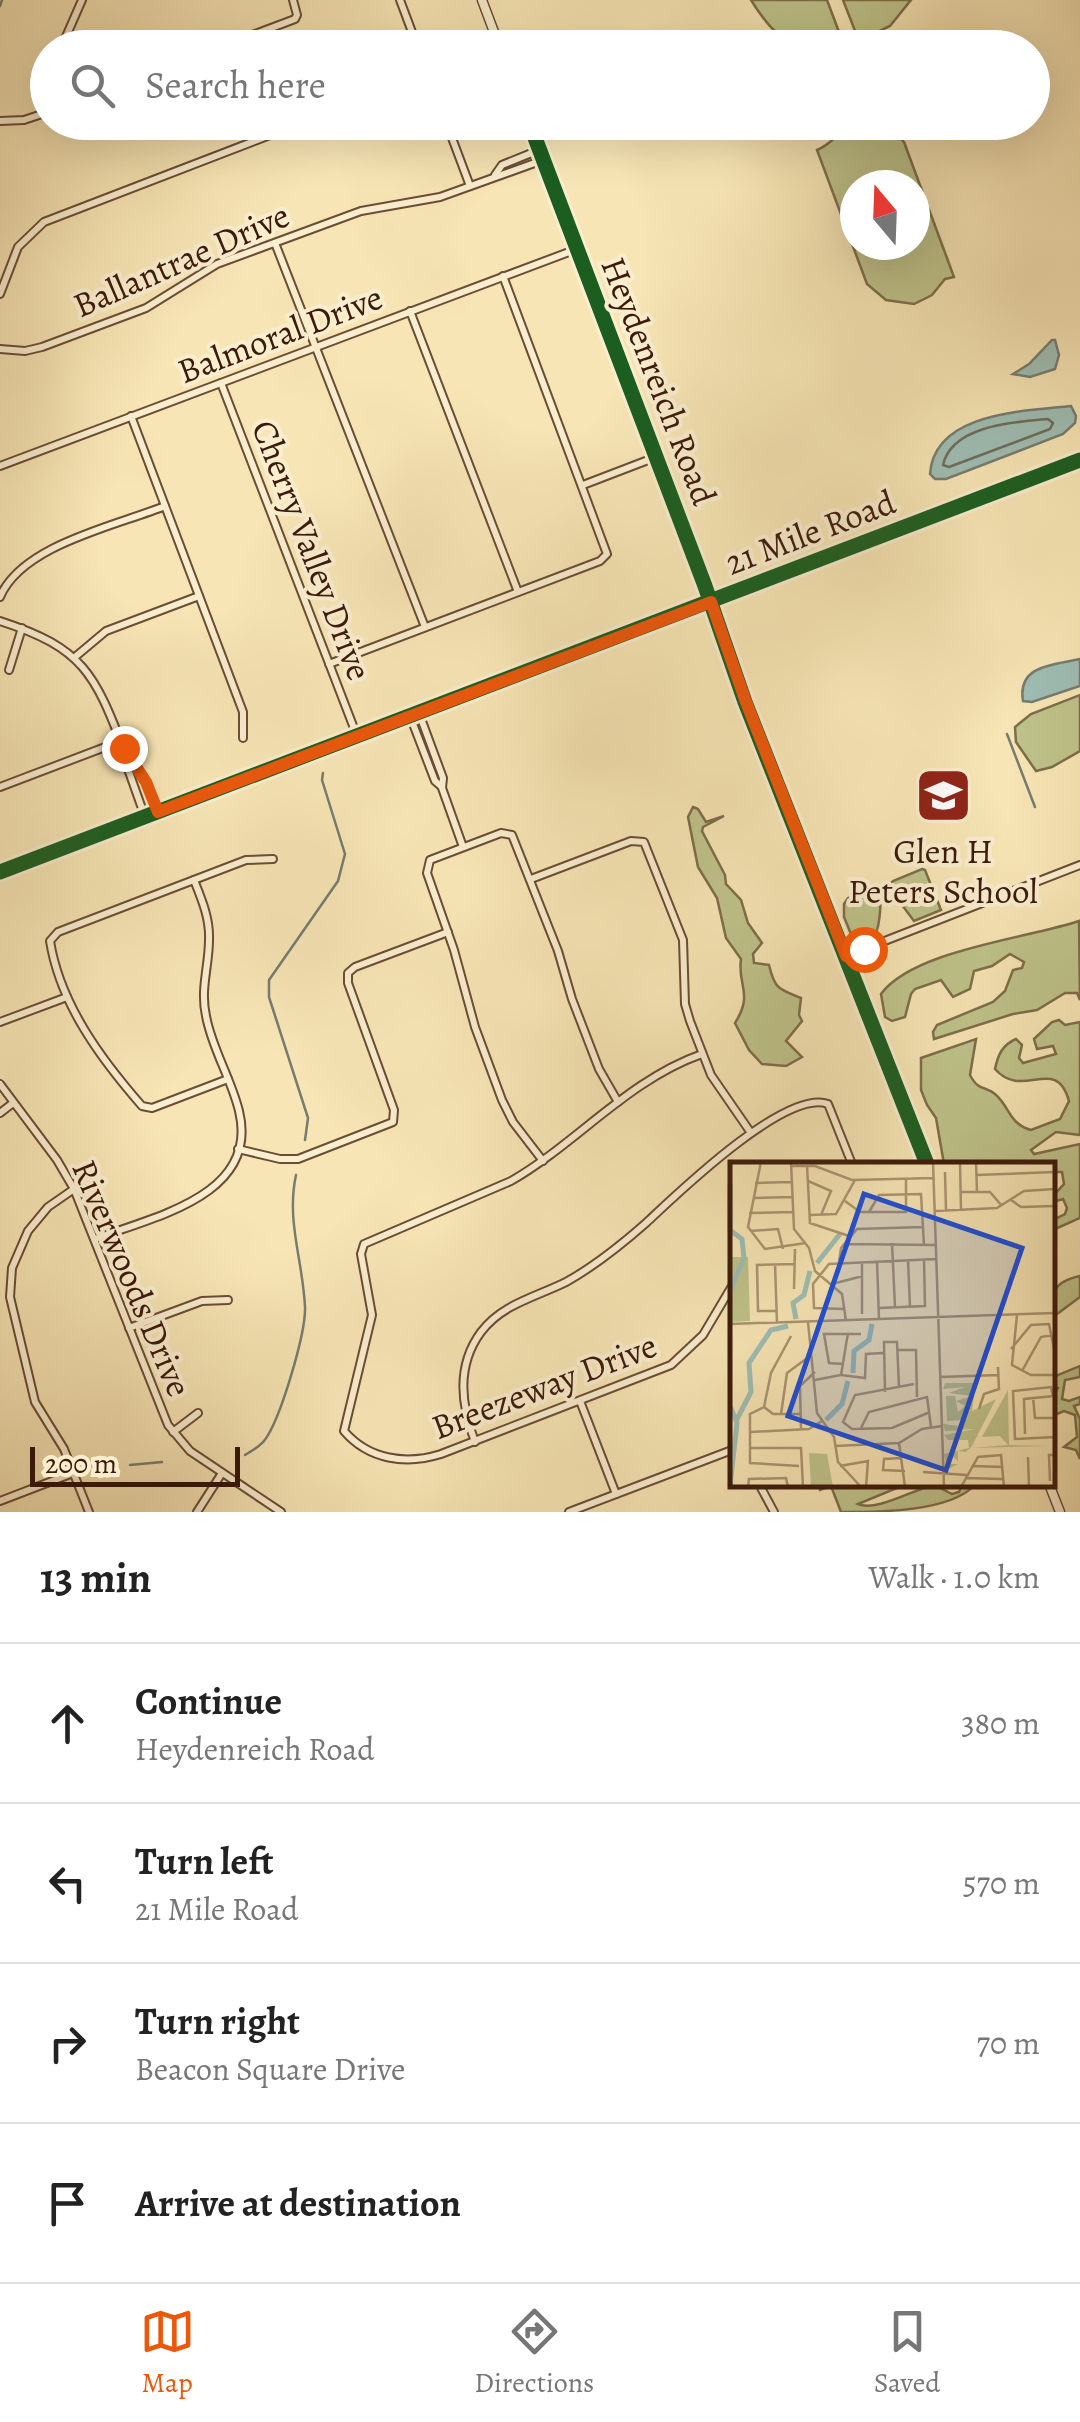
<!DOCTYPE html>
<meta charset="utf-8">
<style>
body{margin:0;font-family:Alegreya,serif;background:#f6f6f6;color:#222}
.compass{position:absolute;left:840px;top:170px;width:90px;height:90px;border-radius:50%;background:#fff;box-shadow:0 10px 40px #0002;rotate:341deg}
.scale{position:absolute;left:30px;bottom:25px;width:210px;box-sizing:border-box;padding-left:10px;border:5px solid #3b1a0a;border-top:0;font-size:28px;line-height:35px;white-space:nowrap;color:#3b1a0a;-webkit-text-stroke:8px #faeecf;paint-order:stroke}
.stop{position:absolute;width:30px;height:30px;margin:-22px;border:8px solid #ea580c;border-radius:50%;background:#fff}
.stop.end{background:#ea580c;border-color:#fff;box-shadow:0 2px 10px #0008}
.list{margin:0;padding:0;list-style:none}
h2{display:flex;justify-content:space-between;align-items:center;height:130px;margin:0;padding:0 40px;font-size:42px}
h2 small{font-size:32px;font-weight:400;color:#767676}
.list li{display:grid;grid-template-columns:65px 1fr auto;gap:30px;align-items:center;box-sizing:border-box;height:160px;padding:0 40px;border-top:2px solid #e0e0e0}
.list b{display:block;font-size:38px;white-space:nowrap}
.list p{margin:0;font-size:32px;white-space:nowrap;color:#767676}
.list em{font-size:32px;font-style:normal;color:#767676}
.icon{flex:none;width:55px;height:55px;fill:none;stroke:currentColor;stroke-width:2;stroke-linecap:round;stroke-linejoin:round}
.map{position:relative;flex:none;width:1080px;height:1512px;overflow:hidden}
.search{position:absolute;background:#fff;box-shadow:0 10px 40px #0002;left:30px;right:30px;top:30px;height:110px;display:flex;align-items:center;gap:25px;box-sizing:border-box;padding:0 35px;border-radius:55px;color:#767676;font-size:38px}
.sheet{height:770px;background:#fff}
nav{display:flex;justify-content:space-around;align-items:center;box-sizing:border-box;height:140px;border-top:2px solid #e0e0e0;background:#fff;font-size:28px;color:#767676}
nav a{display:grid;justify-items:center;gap:5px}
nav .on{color:#ea580c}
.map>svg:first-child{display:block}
.green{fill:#bfc38b;stroke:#7d6e4a;stroke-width:2.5;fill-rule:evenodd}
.water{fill:#9ebeb4;stroke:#767c70;stroke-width:2.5}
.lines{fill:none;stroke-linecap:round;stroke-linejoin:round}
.shore{stroke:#6c6c5f;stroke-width:2.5}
.stream{stroke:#767c70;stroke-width:2.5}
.minor-casing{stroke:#6a4d35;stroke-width:10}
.tertiary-casing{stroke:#6a4d35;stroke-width:11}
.minor{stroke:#faeecf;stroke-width:6}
.tertiary{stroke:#faeecf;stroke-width:8}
.cycleway-casing{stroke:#faeecf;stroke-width:21}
.cycleway{stroke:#1b5e20;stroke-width:15}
.route{stroke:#ea580c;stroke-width:12}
.labels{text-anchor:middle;stroke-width:8;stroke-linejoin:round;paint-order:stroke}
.street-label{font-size:35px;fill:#3b1a0a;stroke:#faeecf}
.poi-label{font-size:35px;fill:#3b1a0a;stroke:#faeecf}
.inset-river{fill:none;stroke:#9ebeb4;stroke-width:5}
.inset-road{fill:none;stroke:#ac9471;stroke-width:2.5}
.view{fill:#1d4ed8;fill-opacity:0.15;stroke:#1d4ed8;stroke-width:5}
.inset-edge{fill:none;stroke:#3b1a0a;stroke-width:5}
</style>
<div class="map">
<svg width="1080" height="1512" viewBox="0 0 1080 1512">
<rect width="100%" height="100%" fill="#f7e5b5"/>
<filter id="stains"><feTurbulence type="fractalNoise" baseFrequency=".002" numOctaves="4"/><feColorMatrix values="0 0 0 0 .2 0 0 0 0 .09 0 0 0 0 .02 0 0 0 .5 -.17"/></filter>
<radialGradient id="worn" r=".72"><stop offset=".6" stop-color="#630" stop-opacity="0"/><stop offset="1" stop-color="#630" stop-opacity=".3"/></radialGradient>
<!-- green -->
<g class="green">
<path d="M 751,0 L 827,0 L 842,40 C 793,53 777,41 751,0 Z"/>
<polygon points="843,0 911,0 890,26 859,41"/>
<path d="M 860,122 C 879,122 891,128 904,142 L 954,277 L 945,279 L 932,295 L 914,304 L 886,300 L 867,284 L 817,150 C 833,144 840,128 860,122 ZM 855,185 L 915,185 L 915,245 L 855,245 Z"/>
<polygon points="1080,695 1080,751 1052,767 1036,771 1016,742 1015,727 1031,714"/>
<path d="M 693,807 L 698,809 L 706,822 L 724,816 L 703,827 L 702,831 L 725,875 L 726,884 L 741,900 L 748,923 L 762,943 L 753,954 L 754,963 L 769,965 C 775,990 779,989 801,998 L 799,1015 L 802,1021 L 786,1041 L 802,1057 L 786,1066 L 762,1064 L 749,1050 L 735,1023 C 754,993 737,986 741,959 L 726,938 L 717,898 L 698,867 L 688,817 Z"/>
<polygon points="922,869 925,870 941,910 914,921 888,886 893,881"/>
<path d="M 871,890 L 880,895 C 881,904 880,933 872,939 C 869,941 856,939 853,939 L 844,917 L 844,904 L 848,898 Z"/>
<path d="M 1079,921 L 1080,1000 L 1077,993 L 1065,993 L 1037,1010 L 1013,1014 L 934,1039 L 933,1032 L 937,1025 L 993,1002 L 1005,991 L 1013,970 L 1022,968 L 1024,962 L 1010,954 L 992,966 L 974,971 L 970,989 L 953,997 L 941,980 L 915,989 L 911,994 L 905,1017 L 892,1021 L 885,1017 L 881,994 C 913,950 1029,938 1079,921 Z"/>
<path d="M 1059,1020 L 1065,1025 L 1080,1022 L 1080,1135 L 1056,1132 L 1031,1150 L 1034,1154 L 1080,1144 L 1080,1218 L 1053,1230 L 1053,1220 L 1065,1214 L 1067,1208 L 1063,1199 L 1053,1202 L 1053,1196 L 1064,1184 L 1062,1172 L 1053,1172 L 1052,1164 L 944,1164 L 936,1118 L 927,1105 L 921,1090 L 921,1058 L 976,1039 L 970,1075 C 979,1092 984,1085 995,1094 C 1010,1107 1009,1124 1031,1130 L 1060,1119 L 1069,1101 C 1056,1054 1023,1101 995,1069 C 998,1055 1002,1045 1016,1039 L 1022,1045 L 1019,1058 L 1023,1063 L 1056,1054 L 1053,1046 L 1037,1049 L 1034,1039 L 1052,1022 Z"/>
<path d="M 1080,1276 L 1080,1297 L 1053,1317 C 1052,1291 1053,1282 1080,1276 Z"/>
<polygon points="1080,1366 1080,1377 1065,1380 1062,1399 1069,1401 1080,1397 1080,1404 1074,1406 1080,1419 1080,1459 1076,1450 1064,1447 1077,1437 1075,1415 1064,1411 1052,1416 1053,1397 1058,1388 1053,1386 1053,1377"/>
<path d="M 818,1484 L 904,1485 L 858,1504 C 876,1512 912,1490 934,1485 L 952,1494 L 959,1492 L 962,1485 L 975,1485 C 949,1512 881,1512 841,1512 L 831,1486 L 820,1490 Z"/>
</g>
<!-- water -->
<g class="water">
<polygon points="1052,340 1055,340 1059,355 1055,369 1030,377 1013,374 1029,364"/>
<path d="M 1071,406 L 1076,416 L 1075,423 L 1063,434 L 946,479 L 935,479 L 930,474 C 934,412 1025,411 1071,406 Z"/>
<path d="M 1080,659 L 1080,686 L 1032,702 L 1023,701 C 1017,665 1053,665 1080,659 Z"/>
</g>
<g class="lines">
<!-- shore -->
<path class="shore" d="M 1048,419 L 1053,423 L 1050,429 L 949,467 L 943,465 C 952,425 1015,422 1048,419 Z"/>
<!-- stream -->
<g class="stream">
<polyline points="0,6 2,0"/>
<polyline points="1007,734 1035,807"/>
<polyline points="305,1140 308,1118 269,997 269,980 338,881 345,854 322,780 323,773"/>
<path d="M 245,1455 C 252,1451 259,1447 264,1441 C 280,1421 306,1333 305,1307 C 303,1261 286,1221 296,1175"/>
<polyline points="130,1465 162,1462"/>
</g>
<defs>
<g id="minor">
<polyline points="400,0 418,48"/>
<polyline points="61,48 82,0"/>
<polyline points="218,48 295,19 297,15 293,0"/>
<polyline points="0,121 24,120 48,112"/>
<polyline points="446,122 470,186"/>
<polyline points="495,175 502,165 539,150"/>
<polyline points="275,243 425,627"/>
<polyline points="0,294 18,247 44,222 304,122"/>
<polyline points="410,311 518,592"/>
<polyline points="0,349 25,351 42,347 146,308 217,264 361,211 440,197 543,160"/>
<polyline points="221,383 357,736"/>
<polyline points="131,416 243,712 243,738"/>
<polyline points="0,466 577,249"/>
<polyline points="583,485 656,457"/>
<path d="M 0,597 C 22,545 115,526 165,506"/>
<path d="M 0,621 C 87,649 95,676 127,757 L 128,769 L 145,817"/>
<polyline points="75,657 106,631 199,596"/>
<polyline points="329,664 600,561 607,554 503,276"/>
<polyline points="9,670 22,628"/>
<polyline points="419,713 443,778 442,788 463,847"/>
<polyline points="410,716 435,781 442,787"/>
<polyline points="128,758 145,781 158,812"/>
<polyline points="0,787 121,741"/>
<polyline points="531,879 631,841 644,842 683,940 685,1004 690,1021 711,1075 751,1133"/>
<polyline points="846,956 1080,865"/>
<polyline points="0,1022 67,997"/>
<path d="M 702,1054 C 628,1080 577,1143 511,1181 L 364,1244 L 361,1254 L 372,1315 L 344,1431 C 369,1460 406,1465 441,1454 L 671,1365 L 703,1335 L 732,1286"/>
<path d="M 228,1079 L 152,1108 L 142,1106 C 101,1059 60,1004 50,941 L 58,932 L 246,860 L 273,859"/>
<polyline points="0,1084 57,1160 74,1189 168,1425 190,1451 281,1512"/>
<polyline points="0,1113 13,1103"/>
<polyline points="238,1149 280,1159 298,1159 393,1122 394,1110 348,983 348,973 355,967 448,932"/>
<polyline points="543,1161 513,1122 502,1100 475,1027 454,950 427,873 430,860 501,833 512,835 558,951 572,999 599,1069 618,1102"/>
<polyline points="74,1189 48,1207 28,1231 12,1268 10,1297 35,1402 64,1449 89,1512"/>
<path d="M 95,1239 C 152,1217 260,1196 239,1111 C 231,1078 212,1049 206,1016 C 200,989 209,966 209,940 C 210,919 202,900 194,880"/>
<polyline points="129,1328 202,1301 228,1300"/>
<polyline points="580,1401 616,1494"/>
<polyline points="173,1432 198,1413"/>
<path d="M 475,1442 C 461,1405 456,1366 481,1332 C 502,1304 536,1297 566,1282 C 595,1266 621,1245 646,1223 C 676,1195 786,1088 828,1104 L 852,1164"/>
<polyline points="759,1484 774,1512"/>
<polyline points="0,1501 73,1473"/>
<polyline points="197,1512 222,1473"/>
<polyline points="569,1512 732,1450"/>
</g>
<g id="tertiary">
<polyline points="482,0 500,48"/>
<polyline points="529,122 705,586 745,702 927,1164"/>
<polyline points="0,872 1080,460"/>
<polyline points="1049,1484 1060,1512"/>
</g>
</defs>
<!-- minor casing -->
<use href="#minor" class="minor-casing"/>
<!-- tertiary casing -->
<use href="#tertiary" class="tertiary-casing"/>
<!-- minor -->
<use href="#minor" class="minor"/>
<!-- tertiary -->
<use href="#tertiary" class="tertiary"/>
<defs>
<g id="cycleway">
<polyline points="529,122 705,586 745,702 927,1164"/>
<polyline points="0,872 1080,460"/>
</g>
</defs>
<!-- cycleway casing -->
<use href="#cycleway" class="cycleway-casing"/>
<!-- cycleway -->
<use href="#cycleway" class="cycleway"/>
</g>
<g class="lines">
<!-- route -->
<polyline class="route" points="124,748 146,782 158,812 711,602 746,702 846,956 864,949"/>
</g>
<!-- icons -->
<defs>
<symbol id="school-square" viewBox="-11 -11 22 22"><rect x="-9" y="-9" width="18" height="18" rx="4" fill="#8f2418" stroke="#faeecf"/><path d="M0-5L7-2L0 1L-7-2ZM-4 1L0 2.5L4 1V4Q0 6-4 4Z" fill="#fff"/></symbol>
</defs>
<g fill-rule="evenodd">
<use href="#school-square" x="912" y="764" width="63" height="63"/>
</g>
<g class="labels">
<!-- street labels -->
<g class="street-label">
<text transform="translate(181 260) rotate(-24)" y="12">Ballantrae Drive</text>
<text transform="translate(280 334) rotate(-21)" y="12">Balmoral Drive</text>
<text transform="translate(659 381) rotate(69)" y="12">Heydenreich Road</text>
<text transform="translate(810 532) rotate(-21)" y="12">21 Mile Road</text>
<text transform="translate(312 550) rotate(69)" y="12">Cherry Valley Drive</text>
<text transform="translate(132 1278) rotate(67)" y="12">Riverwoods Drive</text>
<text transform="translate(544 1386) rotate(-21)" y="12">Breezeway Drive</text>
</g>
<!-- poi labels -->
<g class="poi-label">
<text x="943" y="863">Glen H<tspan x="943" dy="40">Peters School</tspan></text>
</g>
</g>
<!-- overview -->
<g transform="translate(730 1162)">
<rect width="325" height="325" fill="#f7e5b5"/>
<path d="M 0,95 L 18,95 L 20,159 L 0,160 ZM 215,221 L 246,221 L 242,249 L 266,237 L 242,284 L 236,290 L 228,289 L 228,299 L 221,293 L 221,302 L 228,302 L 218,307 L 214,292 L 239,286 L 238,278 L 218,278 L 214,273 L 245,267 L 215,269 L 213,262 L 229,264 L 231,258 L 217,259 L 216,234 L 225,234 L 228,250 L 235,244 L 226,239 L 242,234 L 219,231 L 235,225 L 213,227 ZM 278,228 L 279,283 L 319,284 L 241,286 L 278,283 L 270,274 L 252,275 ZM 79,291 L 97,292 L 103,325 L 81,325 Z" fill="#bfc38b"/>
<path class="inset-river" d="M 0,22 L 0,68 L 12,77 L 14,96 L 0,129M 87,101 L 110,72M 66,157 L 63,141 L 74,133 L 80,109M 123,211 L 124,189 L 139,178 L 142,162M 0,244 L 7,261 L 0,324M 96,258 L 112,242 L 118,219M 6,259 L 21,230 L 19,201 L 41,168 L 58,164"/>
<path class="inset-road" d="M 31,0 L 18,65 L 35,87 L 76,81M 61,0 L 64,67 L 79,86 L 85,109 L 112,132 L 116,159M 203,0 L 214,325M 230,0 L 231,48M 246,0 L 247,30M 77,3 L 80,61 L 119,74M 61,4 L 85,4 L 122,18 L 204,16M 215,10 L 216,48M 246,13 L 325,10M 78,19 L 101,29 L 91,53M 25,21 L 62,20M 231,30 L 260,30 L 272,44M 24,36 L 62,35M 281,38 L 291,45 L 325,44M 115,39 L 130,50 L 176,50 L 176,16M 205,49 L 267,46 L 294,29 L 325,27M 139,50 L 149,33 L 191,32 L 194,83M 19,51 L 63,50M 80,53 L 106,52 L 125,18M 20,69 L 48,67 L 53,87M 162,81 L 165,145M 114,82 L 205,83M 178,98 L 180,145M 147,99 L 149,158M 109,100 L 111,86 L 127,67 L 193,65M 132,100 L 132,152M 45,102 L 47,161M 102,122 L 133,114M 64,127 L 65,87M 149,146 L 195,144 L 194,98M 114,147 L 84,146 L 83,122 L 99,102 L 206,97M 47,149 L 28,149 L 27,103 L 65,102M 287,153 L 282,203 L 301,213 L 325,213M 78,160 L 87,251 L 104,275 L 108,300 L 131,325M 0,162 L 325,151M 281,187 L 301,163 L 319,162 L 325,192M 167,188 L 186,188 L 187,235M 113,202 L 99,201 L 94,172 L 131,172M 292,209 L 311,175 L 322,173M 111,213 L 135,216 L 136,192 L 153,191M 210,215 L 269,213M 85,218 L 111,213 L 118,171M 184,222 L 125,233 L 113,260 L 122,267 L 162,266 L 200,250M 155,230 L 154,180 L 167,180 L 169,225M 323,234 L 321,225 L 283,229 L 285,277 L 325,275M 303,235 L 305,256 L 325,256M 34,245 L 20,252 L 20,301 L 69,304M 34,245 L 41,211 L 61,174M 34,245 L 43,252 L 70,252M 249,247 L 254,232 L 269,227 L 268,205M 51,252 L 57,211 L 80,194M 131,266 L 139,250 L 197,235 L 201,265M 71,267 L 70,224 L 85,210M 21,270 L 79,267 L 92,259M 295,272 L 294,237 L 324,234M 169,281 L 175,325M 105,284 L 169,281 L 192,267 L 212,264M 21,286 L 71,286 L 73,325M 298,295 L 299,325M 172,296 L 154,297 L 153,308 L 175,309M 110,304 L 138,299 L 136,325M 242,304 L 273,305M 193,310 L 237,313M 235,316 L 272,317M 320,319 L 319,293 L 325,293M 18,325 L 19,317 L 56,316 L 58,325M 231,325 L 248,295 L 271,293 L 274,325"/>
<path class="view" d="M 134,32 L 292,86 L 216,308 L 58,254 Z"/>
<rect width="325" height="325" class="inset-edge"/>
</g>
<rect width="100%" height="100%" filter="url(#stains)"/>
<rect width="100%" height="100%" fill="url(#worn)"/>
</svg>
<svg class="compass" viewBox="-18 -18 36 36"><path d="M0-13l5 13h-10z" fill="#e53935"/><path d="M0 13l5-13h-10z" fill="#767676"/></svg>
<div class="scale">200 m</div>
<div class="stop" style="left:864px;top:949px"></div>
<div class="stop end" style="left:124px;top:748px"></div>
<div class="search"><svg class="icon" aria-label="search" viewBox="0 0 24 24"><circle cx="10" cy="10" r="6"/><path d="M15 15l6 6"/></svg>Search here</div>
</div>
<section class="sheet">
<h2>13 min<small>Walk · 1.0 km</small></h2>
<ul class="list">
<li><svg class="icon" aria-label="ahead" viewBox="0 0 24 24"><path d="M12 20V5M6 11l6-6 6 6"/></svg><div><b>Continue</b><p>Heydenreich Road</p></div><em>380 m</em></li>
<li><svg class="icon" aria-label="left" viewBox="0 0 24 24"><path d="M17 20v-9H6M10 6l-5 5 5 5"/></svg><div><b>Turn left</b><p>21 Mile Road</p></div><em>570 m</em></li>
<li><svg class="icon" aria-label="right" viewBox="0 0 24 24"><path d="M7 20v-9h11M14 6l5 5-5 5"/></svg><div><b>Turn right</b><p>Beacon Square Drive</p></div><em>70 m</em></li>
<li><svg class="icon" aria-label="arrive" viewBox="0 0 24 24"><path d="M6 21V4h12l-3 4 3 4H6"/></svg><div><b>Arrive at destination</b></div></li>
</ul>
</section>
<nav>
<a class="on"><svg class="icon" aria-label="map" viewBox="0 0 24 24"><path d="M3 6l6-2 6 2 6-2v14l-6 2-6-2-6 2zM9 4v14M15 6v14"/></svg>Map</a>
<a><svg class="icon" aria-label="directions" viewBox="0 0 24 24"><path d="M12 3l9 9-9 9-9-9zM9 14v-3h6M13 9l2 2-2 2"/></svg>Directions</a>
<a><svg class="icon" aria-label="saved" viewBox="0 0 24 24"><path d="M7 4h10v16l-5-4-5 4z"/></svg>Saved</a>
</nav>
